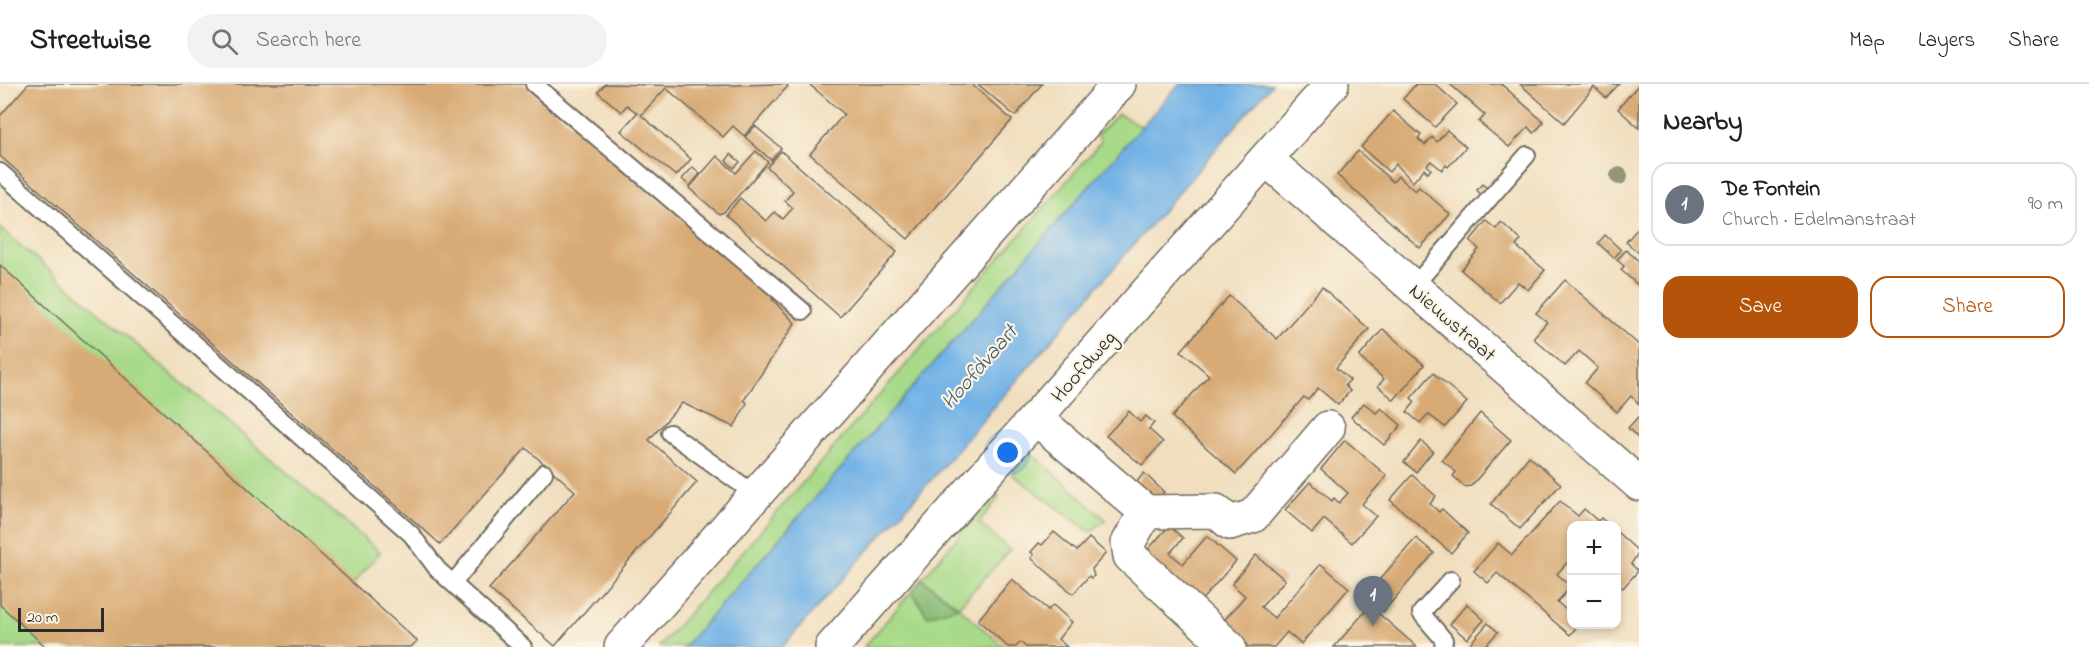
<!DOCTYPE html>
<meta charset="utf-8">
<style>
body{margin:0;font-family:"Indie Flower",sans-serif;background:#f2f2f2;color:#202124}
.controls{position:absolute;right:18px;bottom:18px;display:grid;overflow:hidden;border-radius:12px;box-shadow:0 3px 9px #0003}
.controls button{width:54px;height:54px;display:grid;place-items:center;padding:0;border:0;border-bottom:2px solid #e0e0e0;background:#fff;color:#202124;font:30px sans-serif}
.scale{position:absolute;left:18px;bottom:15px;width:86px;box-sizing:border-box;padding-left:6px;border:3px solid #2b2b2b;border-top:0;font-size:16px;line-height:21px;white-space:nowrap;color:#2b2b2b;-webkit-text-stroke:4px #fcf5e5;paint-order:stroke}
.you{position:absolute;left:1008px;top:369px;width:21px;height:21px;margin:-15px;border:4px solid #fff;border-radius:50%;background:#1a73e8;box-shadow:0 0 0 9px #1a73e833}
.badge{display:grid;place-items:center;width:39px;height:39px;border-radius:50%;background:#b45309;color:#fff;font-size:20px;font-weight:700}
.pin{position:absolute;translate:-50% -50px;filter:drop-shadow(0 2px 3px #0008)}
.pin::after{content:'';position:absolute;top:32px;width:21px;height:18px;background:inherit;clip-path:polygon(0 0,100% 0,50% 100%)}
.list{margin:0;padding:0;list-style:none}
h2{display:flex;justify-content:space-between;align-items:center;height:78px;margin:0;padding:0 24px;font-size:26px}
h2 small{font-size:20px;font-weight:400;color:#757577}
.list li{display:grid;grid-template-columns:39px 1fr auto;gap:18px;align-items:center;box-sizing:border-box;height:84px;margin:0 12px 12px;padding:0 12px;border:2px solid #e0e0e0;border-radius:18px}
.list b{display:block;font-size:22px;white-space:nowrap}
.list p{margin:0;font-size:20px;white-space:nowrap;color:#757577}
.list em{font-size:20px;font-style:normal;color:#757577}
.actions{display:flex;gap:12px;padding:18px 24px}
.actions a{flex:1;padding:14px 0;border:2px solid #b45309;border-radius:18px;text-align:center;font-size:21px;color:#b45309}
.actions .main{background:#b45309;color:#fff}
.icon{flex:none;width:33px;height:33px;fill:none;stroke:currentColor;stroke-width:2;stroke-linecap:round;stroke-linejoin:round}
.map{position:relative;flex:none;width:1639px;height:563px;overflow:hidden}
header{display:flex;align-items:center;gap:36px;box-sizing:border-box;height:84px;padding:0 30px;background:#fff;border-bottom:2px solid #e0e0e0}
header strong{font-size:28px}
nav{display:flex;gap:33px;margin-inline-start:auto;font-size:21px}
.search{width:420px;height:54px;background:#f2f2f2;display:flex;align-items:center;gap:15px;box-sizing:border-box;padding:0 21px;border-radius:33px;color:#757577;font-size:22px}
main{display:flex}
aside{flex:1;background:#fff}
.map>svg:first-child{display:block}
.green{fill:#a8da89;stroke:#6a825a;stroke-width:1.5}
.forest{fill:#86ba75;stroke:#587250;stroke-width:1.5}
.water{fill:#72b2e6;stroke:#4e6e88;stroke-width:1.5}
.building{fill:#d8aa75}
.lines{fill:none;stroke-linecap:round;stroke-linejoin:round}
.lane-casing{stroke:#706a5e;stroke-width:20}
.street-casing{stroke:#706a5e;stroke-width:36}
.secondary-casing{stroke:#706a5e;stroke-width:36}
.lane{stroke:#fff;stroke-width:16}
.street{stroke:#fff;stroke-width:33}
.secondary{stroke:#fff;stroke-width:33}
.tree{fill:#95947a}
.labels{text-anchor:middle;stroke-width:4.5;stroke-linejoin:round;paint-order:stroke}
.street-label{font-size:21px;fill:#2b2b2b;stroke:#fcf5e5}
.water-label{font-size:22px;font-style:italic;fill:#445a6c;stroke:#fcf5e5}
</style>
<header>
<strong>Streetwise</strong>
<div class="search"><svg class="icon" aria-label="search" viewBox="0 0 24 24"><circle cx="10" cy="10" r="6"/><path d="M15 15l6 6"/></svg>Search here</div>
<nav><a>Map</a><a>Layers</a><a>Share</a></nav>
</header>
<main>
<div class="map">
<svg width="1639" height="563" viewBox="0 0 1639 563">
<rect width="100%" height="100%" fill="#fcf5e5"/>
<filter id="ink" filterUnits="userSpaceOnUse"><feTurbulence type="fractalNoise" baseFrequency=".0167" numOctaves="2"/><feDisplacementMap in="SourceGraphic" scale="12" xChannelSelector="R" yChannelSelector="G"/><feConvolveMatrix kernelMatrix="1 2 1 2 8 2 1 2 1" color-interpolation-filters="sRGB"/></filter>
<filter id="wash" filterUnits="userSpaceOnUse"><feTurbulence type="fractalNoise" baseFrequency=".008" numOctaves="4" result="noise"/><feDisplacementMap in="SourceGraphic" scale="24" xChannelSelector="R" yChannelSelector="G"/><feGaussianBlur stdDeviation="1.35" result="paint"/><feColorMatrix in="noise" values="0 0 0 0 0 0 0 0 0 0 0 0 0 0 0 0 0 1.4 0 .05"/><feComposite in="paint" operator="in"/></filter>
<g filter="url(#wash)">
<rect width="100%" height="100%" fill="#f0debe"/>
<!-- green -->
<g class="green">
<polygon points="1118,30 1143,43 684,563 659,563 1101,58 1097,51"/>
<polygon points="0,144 380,468 300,563 0,563"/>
<polygon points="1030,368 1106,436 1090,448 1012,390"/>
<polygon points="995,409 999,413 979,439 1010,466 958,523 1004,563 864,563 912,507 927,532 958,522 922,495"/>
</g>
<!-- forest -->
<polygon class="forest" points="922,495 958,523 927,532 912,507"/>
<!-- water -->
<polygon class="water" points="1179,0 1272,0 939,387 782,563 684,563"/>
<g id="blocks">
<!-- building -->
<g class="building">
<polygon points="28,0 524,0 774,213 772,215 795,239 744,316 747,319 734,343 682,319 649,356 697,398 555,562 489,505 575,407 526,364 440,460 0,72 0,32"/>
<polygon points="605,0 688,2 785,0 788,2 744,52 733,42 723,53 666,4 641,31 691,75 676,92 621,47 637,29 627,21 621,28 598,8"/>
<polygon points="809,0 971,0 1012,36 908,155 810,70 844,30"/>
<polygon points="978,0 1042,0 1015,32"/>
<polygon points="1416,0 1435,0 1457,20 1435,43 1403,15"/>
<polygon points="1450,0 1501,0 1544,38 1534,49 1528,43 1509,63 1479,38 1485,31"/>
<polygon points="1520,0 1619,0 1606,14 1594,3 1564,39"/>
<polygon points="1639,0 1639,44 1618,25"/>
<polygon points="1393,27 1421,51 1418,55 1425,61 1432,53 1437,58 1447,46 1466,63 1448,83 1446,81 1442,86 1431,77 1427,81 1431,85 1428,89 1424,85 1413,98 1396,80 1389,88 1361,63"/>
<polygon points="755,42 781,64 771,76 745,53"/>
<polygon points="756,67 768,78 724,128 719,130 689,104 717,72 736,89"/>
<polygon points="781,67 897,168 840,233 726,131 740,114 766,137 775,128 783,135 793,124 785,117 793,107 767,83"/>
<polygon points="1358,67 1393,98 1398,92 1415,107 1419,103 1450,130 1420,164 1337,91"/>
<polygon points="731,70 740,78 734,84 726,77"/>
<polygon points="693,83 700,90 690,102 682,95"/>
<polygon points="1482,100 1487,104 1481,111 1477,106"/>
<polygon points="1486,137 1496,145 1501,138 1521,156 1516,162 1545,186 1528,206 1518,198 1500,219 1461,186 1479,165 1470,157"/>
<polygon points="1639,143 1639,169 1626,158"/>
<polygon points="1605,151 1621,166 1614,174 1598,159"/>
<polygon points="1626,166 1639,177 1639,202 1621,186 1624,182 1617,176"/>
<polygon points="0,181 417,557 411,563 46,563 0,521"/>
<polygon points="1565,196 1639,261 1639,320 1631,312 1617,328 1585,299 1598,284 1588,275 1579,267 1565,282 1533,254 1547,238 1536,229"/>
<polygon points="1322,203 1369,245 1336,284 1350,296 1345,301 1350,307 1338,321 1318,304 1308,316 1304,313 1236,390 1172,333 1209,291 1181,267 1229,212 1277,255"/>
<polygon points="1383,245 1424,281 1394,316 1378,302 1384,295 1359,273"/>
<polygon points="1433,289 1467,318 1445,343 1428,330 1420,339 1407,328 1415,318 1411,314"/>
<polygon points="1364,319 1376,329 1381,324 1401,341 1384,361 1351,333"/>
<polygon points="1129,327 1140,338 1146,332 1154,339 1149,345 1163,358 1142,381 1106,352"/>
<polygon points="1480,329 1511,356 1471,402 1465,403 1453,392 1456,388 1442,376"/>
<polygon points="1639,332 1639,355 1628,344"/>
<polygon points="1345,356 1387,392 1362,420 1376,432 1352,459 1324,435 1312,449 1285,426 1310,398 1332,417 1334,414 1339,419 1348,409 1321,385"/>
<polygon points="1421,357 1433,367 1416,388 1404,378"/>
<polygon points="1529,372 1561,400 1520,445 1491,420"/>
<polygon points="1144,389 1164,408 1156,417 1136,399"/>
<polygon points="1412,391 1436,412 1430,420 1439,428 1442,425 1468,449 1451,469 1390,416"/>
<polygon points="1560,417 1578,432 1584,425 1598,437 1601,434 1609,441 1572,442 1572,473 1557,490 1571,503 1557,518 1572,531 1572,540 1579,540 1570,551 1497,489 1488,499 1474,487 1498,459 1512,471"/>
<polygon points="1169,442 1183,454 1170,469 1183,480 1207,452 1236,477 1199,519 1144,470"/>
<polygon points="1054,448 1077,467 1089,454 1106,469 1092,485 1094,492 1091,494 1089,492 1073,510 1031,474 1034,471 1031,468 1039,459 1042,461"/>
<polygon points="1617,448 1639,468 1631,480 1638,487 1623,504 1617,499"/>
<polygon points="1416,454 1434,469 1383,528 1365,512"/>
<polygon points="1256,471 1285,496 1261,523 1274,534 1321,480 1349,504 1301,560 1287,548 1274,563 1249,563 1222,539 1245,512 1232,500"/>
<polygon points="1012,495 1048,526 1053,521 1072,538 1058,555 1067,563 1026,563 1020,558 1016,563 1008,563 978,536"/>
<polygon points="1467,520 1484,536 1467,555 1450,540"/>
<polygon points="1370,522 1417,563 1334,563"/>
<polygon points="1488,539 1498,548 1484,563 1467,563"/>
</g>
</g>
</g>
<g filter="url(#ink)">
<use href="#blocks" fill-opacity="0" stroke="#706a5e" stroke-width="1.5"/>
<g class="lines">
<defs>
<g id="lane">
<polyline points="534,0 803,227"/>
<polyline points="0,88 411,450 438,486 523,563"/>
<polyline points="1413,203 1527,71"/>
<polyline points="670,349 756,411"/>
<polyline points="453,499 544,389"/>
<polyline points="1443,563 1444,556 1421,529 1451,496"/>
</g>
<g id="street">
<polyline points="1266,75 1639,400"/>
<polyline points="1037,335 1146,428 1216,427 1230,439 1253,432 1328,344"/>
<polyline points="1146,428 1128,459 1130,472 1229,563"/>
<polyline points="832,563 1332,0"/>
</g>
<polyline id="secondary" points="621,563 1119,0"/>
</defs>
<!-- lane casing -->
<use href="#lane" class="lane-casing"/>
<!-- street casing -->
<use href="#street" class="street-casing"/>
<!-- secondary casing -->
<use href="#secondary" class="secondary-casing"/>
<!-- lane -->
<use href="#lane" class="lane"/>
<!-- street -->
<use href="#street" class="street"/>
<!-- secondary -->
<use href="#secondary" class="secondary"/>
</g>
<!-- trees -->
<circle class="tree" cx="1619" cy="92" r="9"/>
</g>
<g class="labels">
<!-- street labels -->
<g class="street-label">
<text transform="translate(1453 238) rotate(41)" y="7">Nieuwstraat</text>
<text transform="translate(1083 282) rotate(-49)" y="7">Hoofdweg</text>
</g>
<!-- water labels -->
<g class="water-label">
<text transform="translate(978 282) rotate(-49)" y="8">Hoofdvaart</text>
</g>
</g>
</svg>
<div class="controls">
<button>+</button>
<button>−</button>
</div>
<div class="scale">20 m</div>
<div class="you"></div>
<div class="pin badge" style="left:1373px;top:542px;background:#6b7280">1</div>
</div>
<aside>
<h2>Nearby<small></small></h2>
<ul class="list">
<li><span class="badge" style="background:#6b7280">1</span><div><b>De Fontein</b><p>Church · Edelmanstraat</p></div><em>90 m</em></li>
</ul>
<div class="actions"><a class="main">Save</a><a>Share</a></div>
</aside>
</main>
